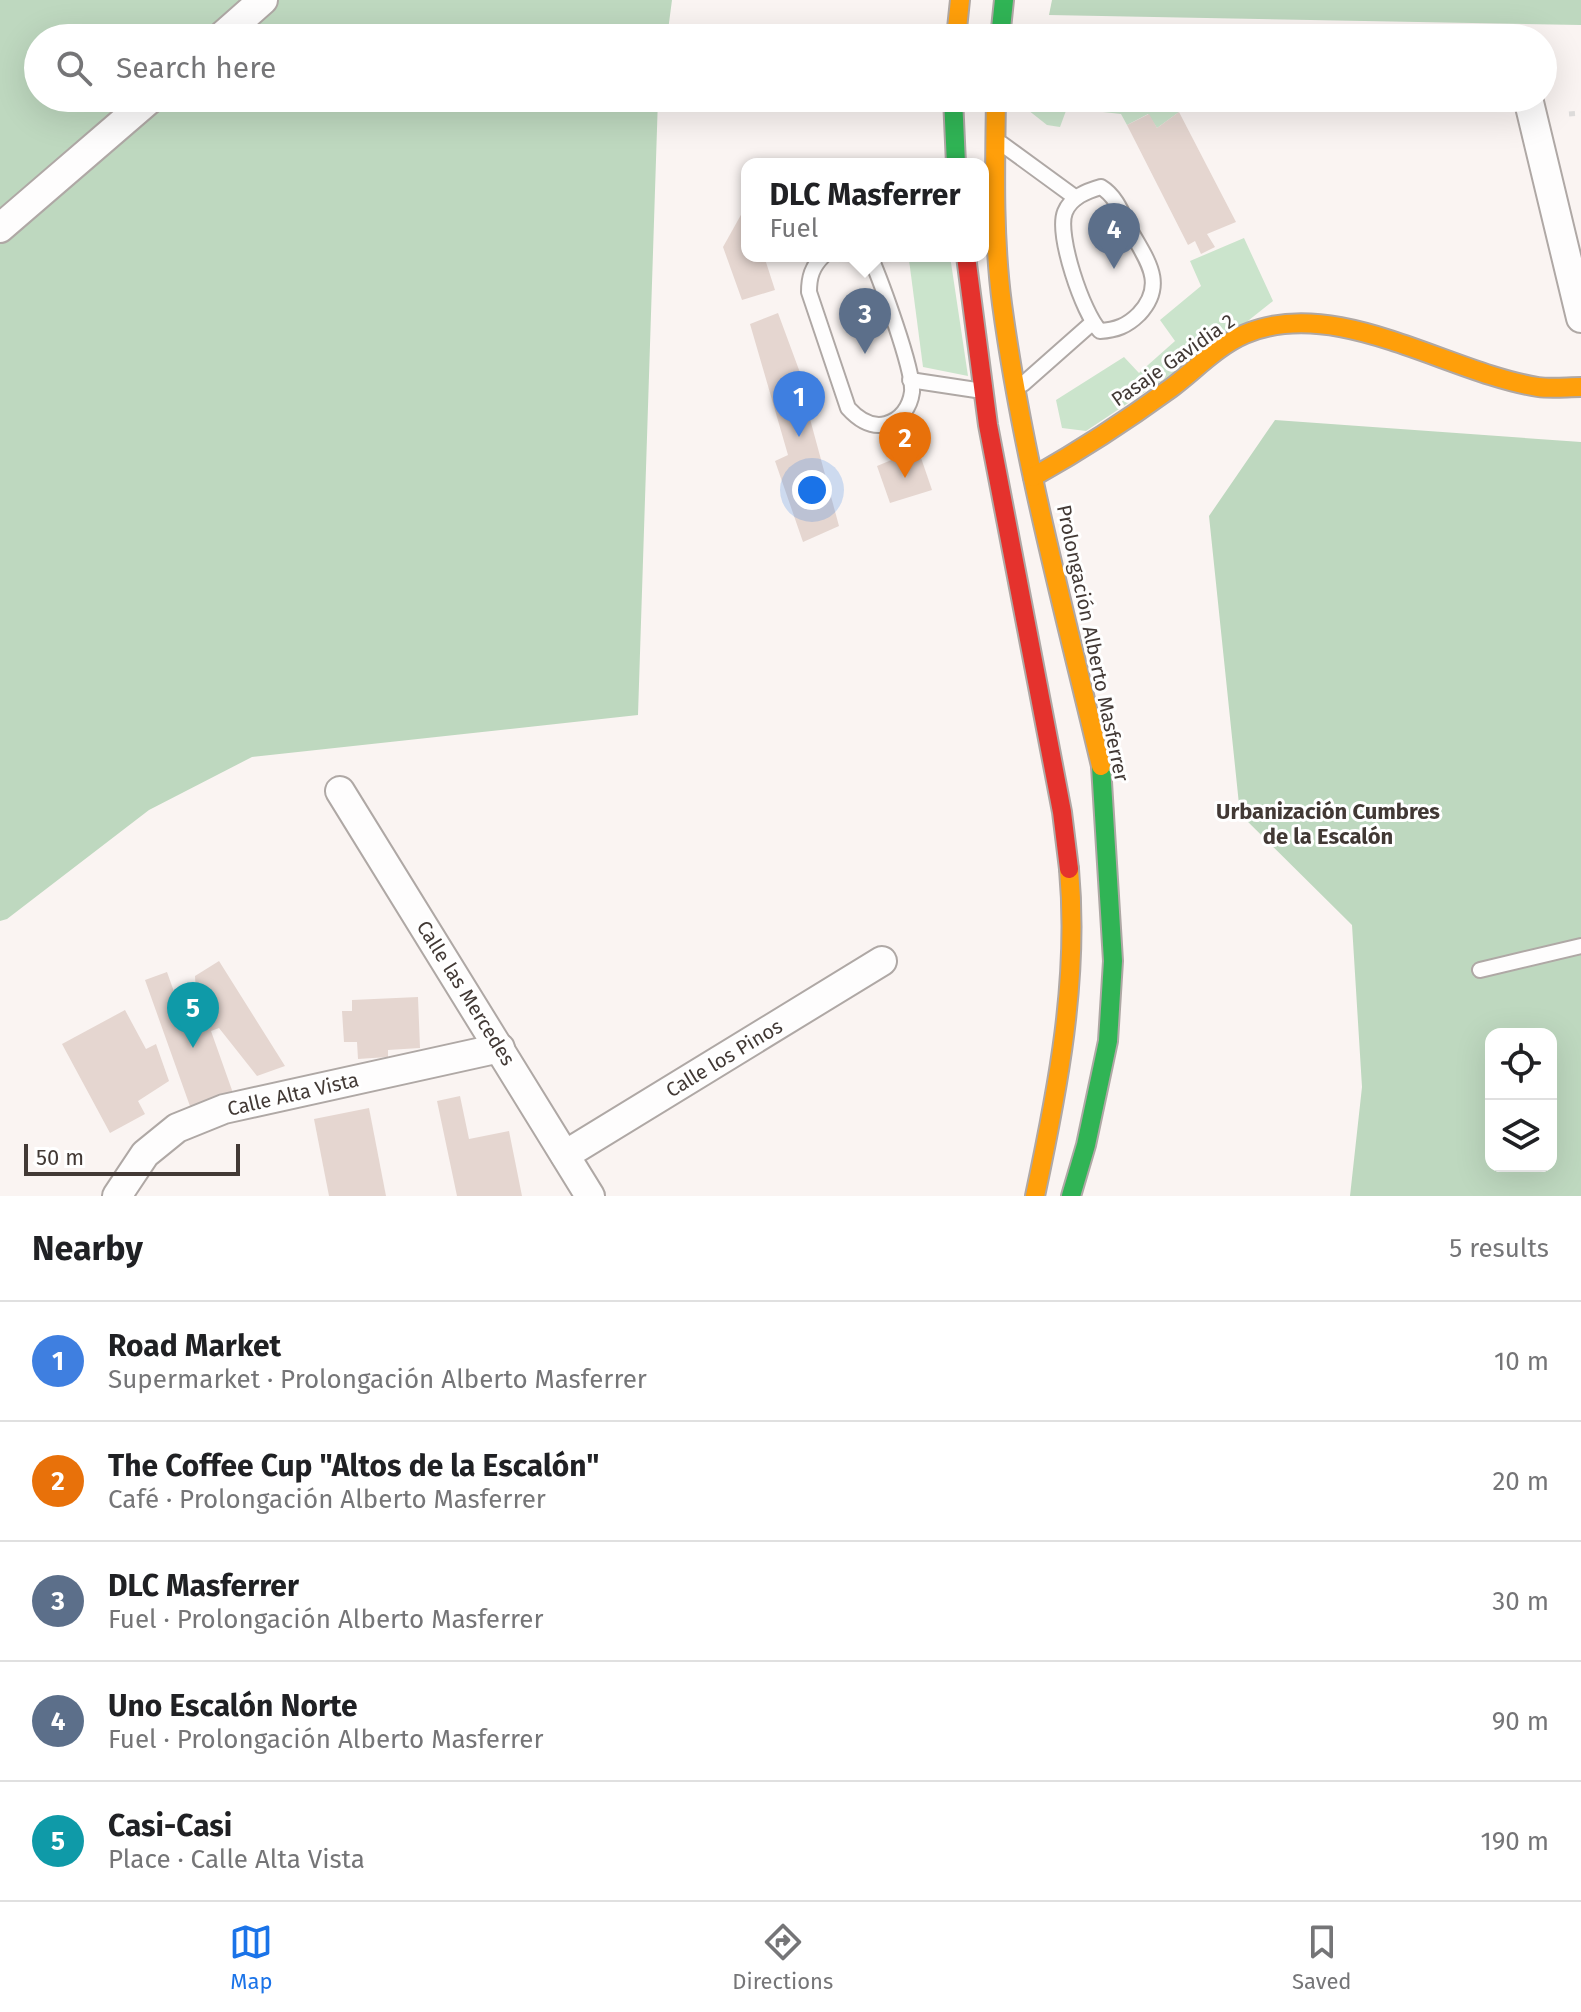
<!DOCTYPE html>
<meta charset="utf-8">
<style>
body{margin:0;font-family:"Fira Sans",sans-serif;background:#f2f2f2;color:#202124}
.controls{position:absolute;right:24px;bottom:24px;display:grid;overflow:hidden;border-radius:16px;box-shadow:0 8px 32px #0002}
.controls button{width:72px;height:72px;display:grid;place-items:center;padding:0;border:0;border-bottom:2px solid #e0e0e0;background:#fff;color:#202124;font:40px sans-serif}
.scale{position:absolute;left:24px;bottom:20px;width:216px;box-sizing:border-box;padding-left:8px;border:4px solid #423935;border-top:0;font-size:22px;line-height:28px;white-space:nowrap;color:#423935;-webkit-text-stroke:6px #fff;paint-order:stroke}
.you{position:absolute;left:812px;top:490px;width:28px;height:28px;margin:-20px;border:6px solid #fff;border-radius:50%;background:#1a73e8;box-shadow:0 0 0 12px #1a73e833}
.badge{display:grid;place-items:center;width:52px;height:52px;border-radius:50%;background:#1a73e8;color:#fff;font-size:26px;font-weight:700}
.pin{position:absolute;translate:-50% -66px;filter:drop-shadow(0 2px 4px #0008)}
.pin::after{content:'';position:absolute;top:42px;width:28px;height:24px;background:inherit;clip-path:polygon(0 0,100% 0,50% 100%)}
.popup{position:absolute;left:741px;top:158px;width:248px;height:104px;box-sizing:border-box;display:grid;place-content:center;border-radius:16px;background:#fff;filter:drop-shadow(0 2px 6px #0005);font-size:26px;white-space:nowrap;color:#757577}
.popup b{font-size:30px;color:#202124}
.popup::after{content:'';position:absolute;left:50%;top:100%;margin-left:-16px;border:16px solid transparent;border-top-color:#fff}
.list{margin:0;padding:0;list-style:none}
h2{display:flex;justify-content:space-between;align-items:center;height:104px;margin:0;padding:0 32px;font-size:34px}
h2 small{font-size:26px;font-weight:400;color:#757577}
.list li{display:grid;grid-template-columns:52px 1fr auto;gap:24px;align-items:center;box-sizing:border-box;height:120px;padding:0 32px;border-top:2px solid #e0e0e0}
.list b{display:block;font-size:30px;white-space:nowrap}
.list p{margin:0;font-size:26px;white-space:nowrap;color:#757577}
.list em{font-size:26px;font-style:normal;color:#757577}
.icon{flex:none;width:44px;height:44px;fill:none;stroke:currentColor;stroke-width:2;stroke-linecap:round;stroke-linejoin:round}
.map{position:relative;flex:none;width:1581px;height:1196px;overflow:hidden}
.search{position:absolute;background:#fff;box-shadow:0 8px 32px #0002;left:24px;right:24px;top:24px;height:88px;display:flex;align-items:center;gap:20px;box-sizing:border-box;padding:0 28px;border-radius:44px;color:#757577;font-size:30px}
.sheet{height:704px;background:#fff}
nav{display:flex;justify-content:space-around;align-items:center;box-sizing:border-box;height:112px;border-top:2px solid #e0e0e0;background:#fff;font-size:22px;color:#757577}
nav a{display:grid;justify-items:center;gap:4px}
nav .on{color:#1a73e8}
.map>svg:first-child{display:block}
.green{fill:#cbe4cc}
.forest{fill:#bed8bf;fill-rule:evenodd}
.building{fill:#e5d6d0}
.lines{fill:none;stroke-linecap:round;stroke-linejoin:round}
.lane-casing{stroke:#afa8a5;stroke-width:18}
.street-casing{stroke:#afa8a5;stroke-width:32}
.fast-casing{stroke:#afa8a5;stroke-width:22}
.slow-casing{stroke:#afa8a5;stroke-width:22}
.jam-casing{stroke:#afa8a5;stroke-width:22}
.path{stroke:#dedcdb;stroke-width:5;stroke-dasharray:6 6;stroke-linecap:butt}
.lane{stroke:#fefdfd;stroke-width:14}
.street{stroke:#fefdfd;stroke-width:28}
.fast{stroke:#30b455;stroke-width:18}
.slow{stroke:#ff9f0a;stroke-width:18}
.jam{stroke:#e5322d;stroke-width:18}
.labels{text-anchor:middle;stroke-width:6;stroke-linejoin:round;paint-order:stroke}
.street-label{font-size:20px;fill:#423935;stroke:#fff}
.neighbourhood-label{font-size:22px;font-weight:bold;fill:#423935;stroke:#fff}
</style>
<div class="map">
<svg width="1581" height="1196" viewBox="0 0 1581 1196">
<rect width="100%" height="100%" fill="#faf4f2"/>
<!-- green -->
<g class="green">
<polygon points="1030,98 1172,98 1179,112 1157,128 1148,114 1127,125 1121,114 1067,108 1060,127 1047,125 1028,110"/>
<polygon points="1244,238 1273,301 1229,336 1086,431 1062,428 1056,400 1124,357 1139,373 1175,341 1160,320 1201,286 1190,261"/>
<polygon points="916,256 950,256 968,376 923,367 909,260"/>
</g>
<!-- forest -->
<g class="forest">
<polygon points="0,0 672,0 667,38 38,38 38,98 658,98 638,715 252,757 149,810 7,919 0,921"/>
<polygon points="1052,0 1581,0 1581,25 1049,15"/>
<path d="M 1275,420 L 1581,442 L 1581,1196 L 1350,1196 L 1362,1087 L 1352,925 L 1240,814 L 1209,516 ZM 1491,1034 L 1551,1034 L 1551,1166 L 1491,1166 Z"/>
</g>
<!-- building -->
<g class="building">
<polygon points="1179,112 1236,222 1207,234 1215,247 1201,254 1195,241 1188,245 1127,125 1149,114 1157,128"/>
<polygon points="747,211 747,256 764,256 775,290 742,300 723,247 742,213"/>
<polygon points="778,313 802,378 795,380 810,419 839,526 803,542 775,461 788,455 750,324"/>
<polygon points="918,449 932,490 890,503 877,466"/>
<polygon points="219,961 285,1066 257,1076 219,1028 211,1031 233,1093 191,1109 145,980 167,972 177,1000 196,993 195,976"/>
<polygon points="418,997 420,1048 388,1050 388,1057 358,1059 357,1042 344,1042 342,1011 352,1011 352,1000"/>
<polygon points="125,1010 146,1049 156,1044 169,1081 138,1101 145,1114 110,1133 62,1044"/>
<polygon points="460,1096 469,1139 509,1131 522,1196 457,1196 437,1101"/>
<polygon points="369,1108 386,1196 329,1196 314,1119"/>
</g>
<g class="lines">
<defs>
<g id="lane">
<polyline points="1002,144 1076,198"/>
<path d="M 1101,187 C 1116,196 1122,213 1129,228 C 1145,258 1168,283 1139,314 C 1127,326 1116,330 1100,331 C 1083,314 1056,234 1065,212 C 1071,197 1087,191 1101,187 Z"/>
<path d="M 823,256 C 812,267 809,277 809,292 L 848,408 C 858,419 871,428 886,424 C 901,420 910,407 912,392 C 914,370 880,279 870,256"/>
<polyline points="910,380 976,390"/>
<polyline points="1023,384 1092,323"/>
<polyline points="1480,970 1581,946"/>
</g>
<g id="street">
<polyline points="220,38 263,0"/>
<polyline points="1528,98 1581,318"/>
<polyline points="0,228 151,98"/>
<polyline points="340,791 590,1196"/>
<polyline points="565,1155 882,961"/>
<polyline points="117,1196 145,1154 177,1128 224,1109 500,1048"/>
</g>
<g id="fast">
<polyline points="1000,38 1004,0"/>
<polyline points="953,98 956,164"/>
<polyline points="1071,1196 1086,1145 1108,1041 1113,961 1101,766"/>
</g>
<g id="slow">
<polyline points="956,38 960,0"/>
<path d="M 996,98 C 995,166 993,236 1002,304 C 1023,460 1065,613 1101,766"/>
<path d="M 1033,477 C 1081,450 1127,420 1171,388 C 1195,370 1217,346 1245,334 C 1336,295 1448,373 1538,387 C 1552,389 1567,387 1581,387"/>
<path d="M 1035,1196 C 1058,1088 1079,979 1069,869"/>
</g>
<polyline id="jam" points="966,256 988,425 1062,812 1069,869"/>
</defs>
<!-- lane casing -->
<use href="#lane" class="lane-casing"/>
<!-- street casing -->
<use href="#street" class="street-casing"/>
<!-- fast casing -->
<use href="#fast" class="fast-casing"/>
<!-- slow casing -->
<use href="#slow" class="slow-casing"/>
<!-- jam casing -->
<use href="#jam" class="jam-casing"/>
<!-- path -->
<polyline class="path" points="1569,114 1581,113"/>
<!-- lane -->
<use href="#lane" class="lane"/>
<!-- street -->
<use href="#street" class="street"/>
<!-- fast -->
<use href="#fast" class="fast"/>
<!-- slow -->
<use href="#slow" class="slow"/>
<!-- jam -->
<use href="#jam" class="jam"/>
</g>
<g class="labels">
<!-- street labels -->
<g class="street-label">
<text transform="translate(1173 360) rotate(-35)" y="7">Pasaje Gavidia 2</text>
<text transform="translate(1093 643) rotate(78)" y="7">Prolongación Alberto Masferrer</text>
<text transform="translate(466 993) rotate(58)" y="7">Calle las Mercedes</text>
<text transform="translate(724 1058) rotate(-31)" y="7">Calle los Pinos</text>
<text transform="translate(293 1094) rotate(-13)" y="7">Calle Alta Vista</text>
</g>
<!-- neighbourhood labels -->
<g class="neighbourhood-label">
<text x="1328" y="819">Urbanización Cumbres<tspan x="1328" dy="25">de la Escalón</tspan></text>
</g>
</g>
</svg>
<div class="controls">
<button><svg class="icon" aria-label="locate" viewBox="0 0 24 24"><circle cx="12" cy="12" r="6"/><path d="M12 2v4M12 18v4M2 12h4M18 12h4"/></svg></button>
<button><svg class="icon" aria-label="layers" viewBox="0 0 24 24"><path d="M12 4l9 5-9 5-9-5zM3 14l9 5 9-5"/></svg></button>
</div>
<div class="scale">50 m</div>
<div class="you"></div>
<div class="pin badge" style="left:799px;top:437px;background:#3f7fe0">1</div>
<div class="pin badge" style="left:905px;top:478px;background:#e8710a">2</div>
<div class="pin badge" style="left:865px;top:354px;background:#5c6f8a">3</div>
<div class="popup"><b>DLC Masferrer</b>Fuel</div>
<div class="pin badge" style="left:1114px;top:269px;background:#5c6f8a">4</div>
<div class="pin badge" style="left:193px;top:1048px;background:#0f9aa8">5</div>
<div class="search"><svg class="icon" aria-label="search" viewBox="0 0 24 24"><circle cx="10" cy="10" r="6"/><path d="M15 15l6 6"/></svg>Search here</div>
</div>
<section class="sheet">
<h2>Nearby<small>5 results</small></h2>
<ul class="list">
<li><span class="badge" style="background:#3f7fe0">1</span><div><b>Road Market</b><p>Supermarket · Prolongación Alberto Masferrer</p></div><em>10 m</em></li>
<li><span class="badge" style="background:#e8710a">2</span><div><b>The Coffee Cup &quot;Altos de la Escalón&quot;</b><p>Café · Prolongación Alberto Masferrer</p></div><em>20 m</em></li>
<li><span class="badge" style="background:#5c6f8a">3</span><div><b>DLC Masferrer</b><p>Fuel · Prolongación Alberto Masferrer</p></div><em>30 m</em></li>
<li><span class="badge" style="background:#5c6f8a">4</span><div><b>Uno Escalón Norte</b><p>Fuel · Prolongación Alberto Masferrer</p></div><em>90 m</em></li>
<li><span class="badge" style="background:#0f9aa8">5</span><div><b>Casi-Casi</b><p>Place · Calle Alta Vista</p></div><em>190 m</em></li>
</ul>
</section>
<nav>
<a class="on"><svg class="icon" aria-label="map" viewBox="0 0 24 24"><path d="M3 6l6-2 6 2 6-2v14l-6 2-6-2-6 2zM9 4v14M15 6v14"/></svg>Map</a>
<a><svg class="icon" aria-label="directions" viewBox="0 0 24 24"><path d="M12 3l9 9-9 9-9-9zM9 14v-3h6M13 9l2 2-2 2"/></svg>Directions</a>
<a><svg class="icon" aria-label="saved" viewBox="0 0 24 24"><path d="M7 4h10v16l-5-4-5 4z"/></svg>Saved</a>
</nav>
